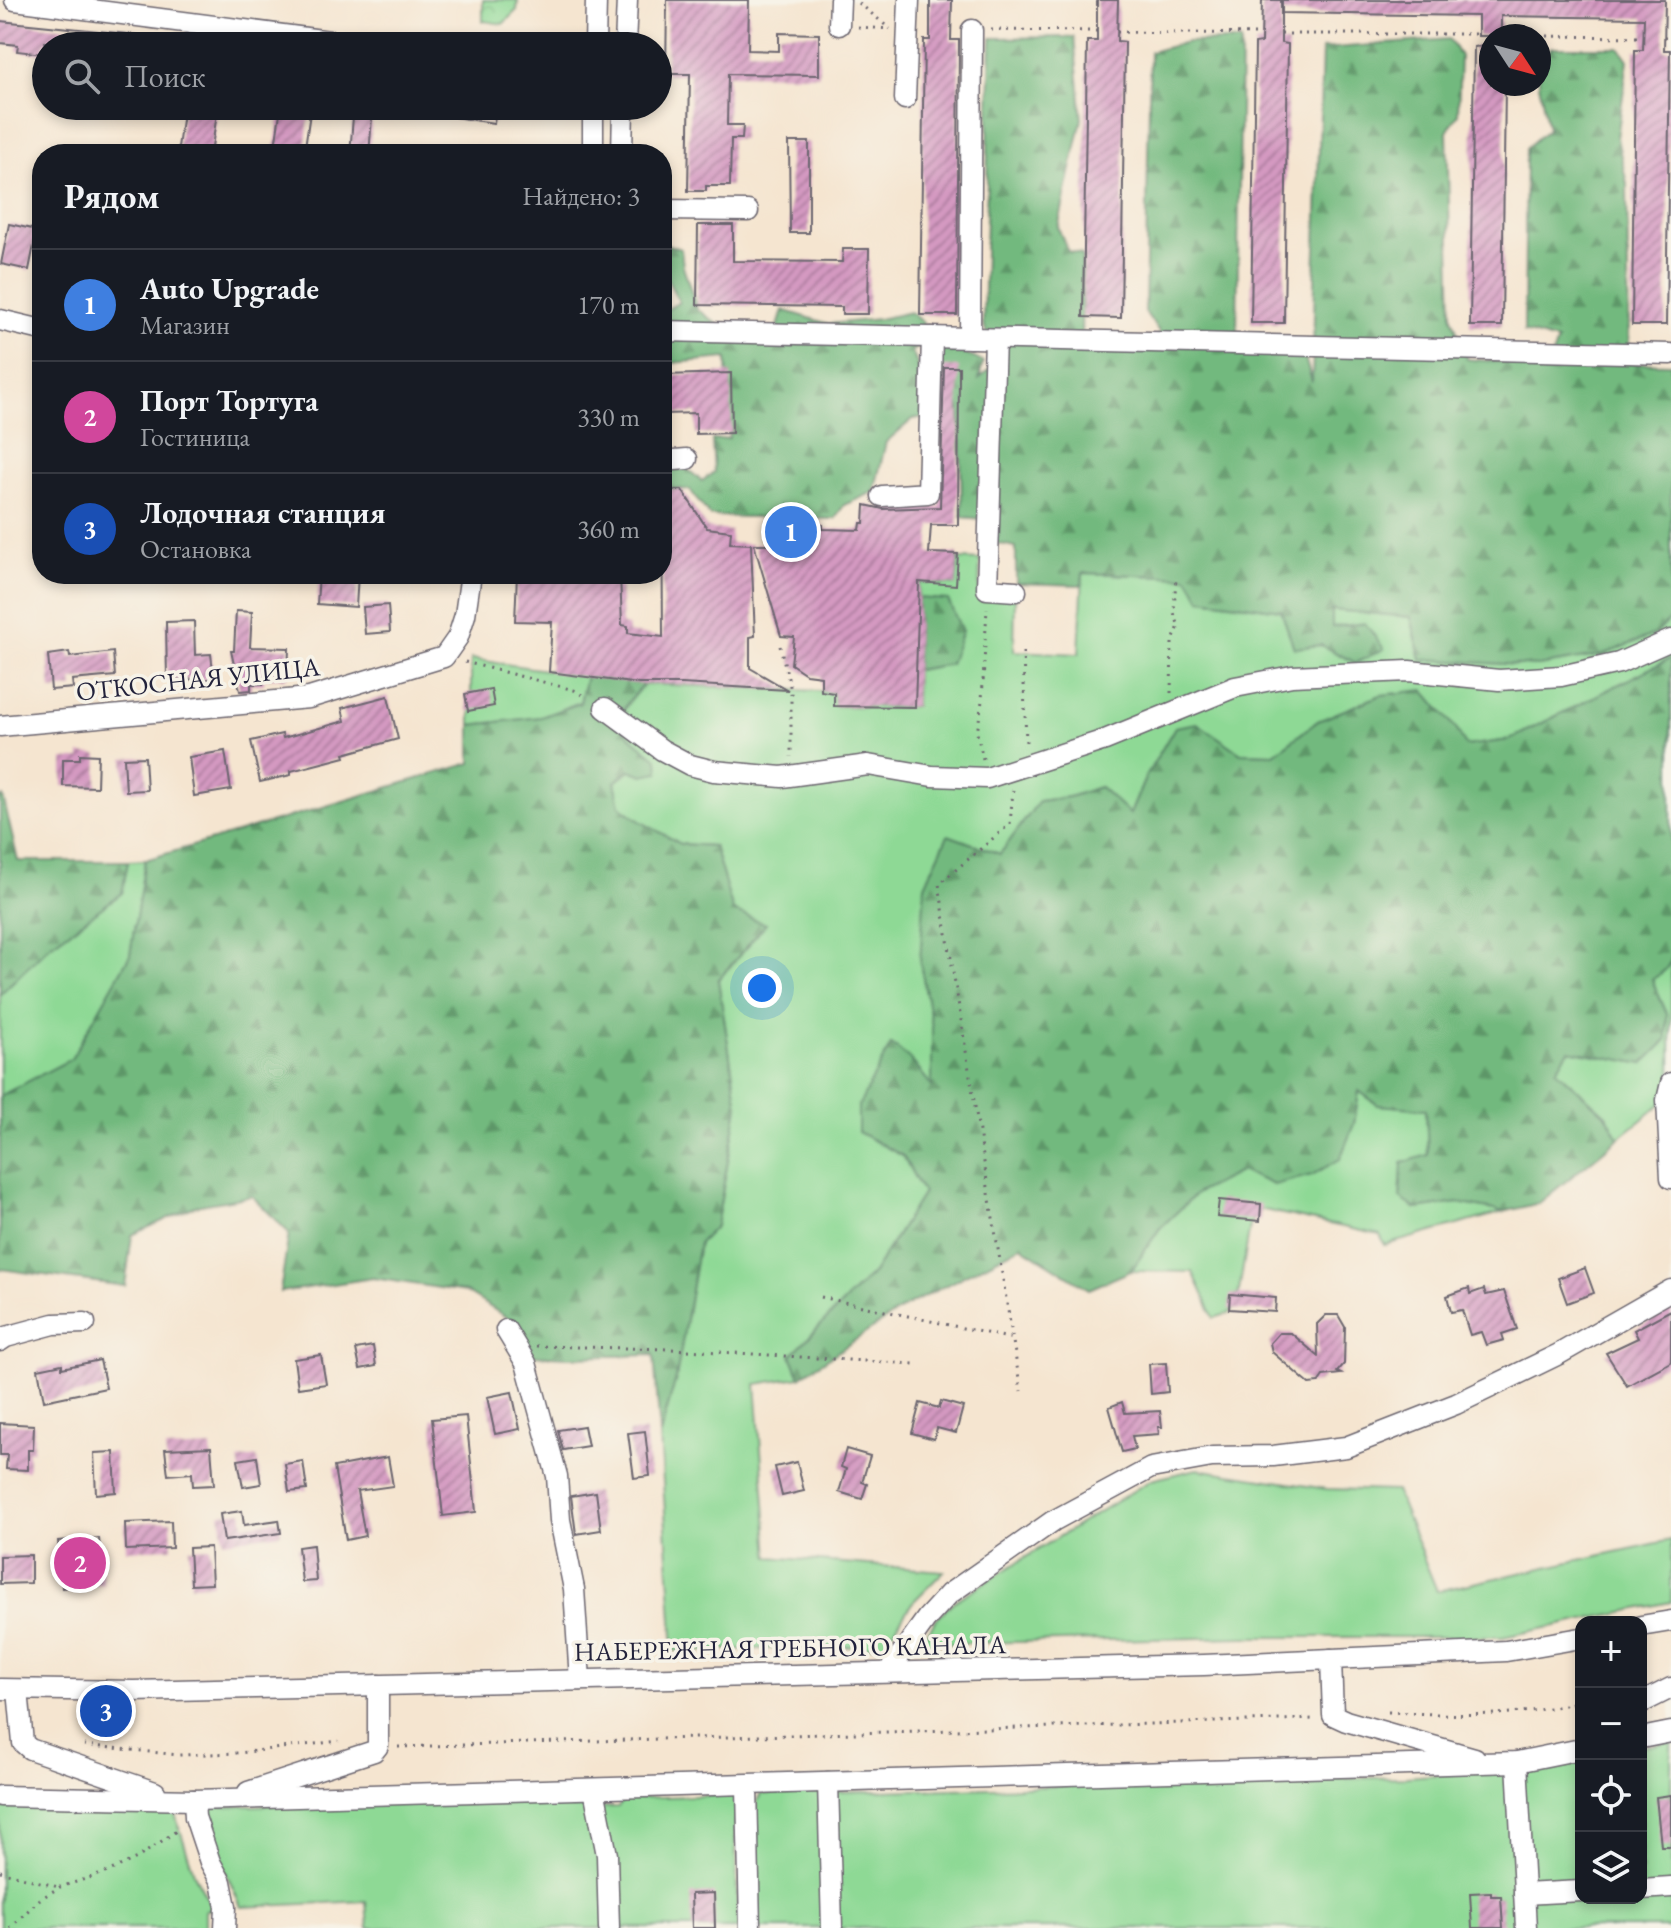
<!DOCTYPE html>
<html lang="ru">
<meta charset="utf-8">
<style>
body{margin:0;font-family:"EB Garamond",serif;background:#242831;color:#f1f3f6}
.controls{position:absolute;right:24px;bottom:24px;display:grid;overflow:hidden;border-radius:16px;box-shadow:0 4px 12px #0003}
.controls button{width:72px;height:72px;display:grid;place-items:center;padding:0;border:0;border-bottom:2px solid #363941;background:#171b24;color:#f1f3f6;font:40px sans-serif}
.compass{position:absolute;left:1479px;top:24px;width:72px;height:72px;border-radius:50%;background:#171b24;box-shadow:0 4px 12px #0003;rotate:126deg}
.you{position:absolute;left:762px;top:988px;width:28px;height:28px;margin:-20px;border:6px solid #fff;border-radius:50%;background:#1a73e8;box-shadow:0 0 0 12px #1a73e833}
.badge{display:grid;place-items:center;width:52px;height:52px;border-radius:50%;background:#d690ce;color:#fff;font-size:26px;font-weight:700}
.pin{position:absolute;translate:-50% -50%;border:4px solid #fff;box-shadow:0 2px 8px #0006}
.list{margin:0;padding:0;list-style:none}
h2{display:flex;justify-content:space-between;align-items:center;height:104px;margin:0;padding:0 32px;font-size:34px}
h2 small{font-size:26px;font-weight:400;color:#9ea1a6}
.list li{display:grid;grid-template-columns:52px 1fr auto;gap:24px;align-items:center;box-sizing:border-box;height:112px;padding:0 32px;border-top:2px solid #363941}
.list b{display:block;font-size:30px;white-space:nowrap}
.list p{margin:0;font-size:26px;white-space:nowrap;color:#9ea1a6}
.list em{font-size:26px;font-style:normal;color:#9ea1a6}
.icon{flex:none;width:44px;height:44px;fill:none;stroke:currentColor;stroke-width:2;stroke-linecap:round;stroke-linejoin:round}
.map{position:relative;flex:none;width:1671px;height:1928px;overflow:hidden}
.search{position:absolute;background:#171b24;box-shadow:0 4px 12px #0003;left:32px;top:32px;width:640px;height:88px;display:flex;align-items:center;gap:20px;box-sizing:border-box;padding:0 28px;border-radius:44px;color:#9ea1a6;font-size:30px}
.panel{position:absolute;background:#171b24;box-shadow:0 4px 12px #0003;left:32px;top:144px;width:640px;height:440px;border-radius:32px}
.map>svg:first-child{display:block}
.grass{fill:#8ed995;stroke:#587e68;stroke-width:2}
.forest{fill:url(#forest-firs);stroke:#4a6e5c;stroke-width:2}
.park{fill:url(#park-crowns);stroke:#587e68;stroke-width:2}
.building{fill:url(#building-hatch)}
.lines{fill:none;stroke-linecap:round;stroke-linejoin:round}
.minor-casing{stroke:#6c666f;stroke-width:23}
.path{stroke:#6c666f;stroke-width:3;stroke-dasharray:2 6;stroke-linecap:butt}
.minor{stroke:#fff;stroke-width:20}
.labels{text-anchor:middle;stroke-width:7;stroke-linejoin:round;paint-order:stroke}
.street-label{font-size:26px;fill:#22223b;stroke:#f7f3e8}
</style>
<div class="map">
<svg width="1671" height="1928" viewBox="0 0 1671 1928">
<defs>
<pattern id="forest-firs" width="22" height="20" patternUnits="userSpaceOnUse" patternTransform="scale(2)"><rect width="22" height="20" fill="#72b97e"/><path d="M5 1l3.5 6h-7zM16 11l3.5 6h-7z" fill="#5d9668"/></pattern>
<pattern id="park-crowns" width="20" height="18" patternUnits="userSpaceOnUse" patternTransform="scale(2)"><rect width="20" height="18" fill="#8ed995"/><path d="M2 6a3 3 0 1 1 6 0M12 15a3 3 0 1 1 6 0" fill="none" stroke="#7aba81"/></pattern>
<pattern id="building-hatch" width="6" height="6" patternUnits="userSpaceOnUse" patternTransform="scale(2)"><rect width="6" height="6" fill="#d499c1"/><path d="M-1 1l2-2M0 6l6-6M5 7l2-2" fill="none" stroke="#ac7c9e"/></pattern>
</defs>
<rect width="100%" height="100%" fill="#f7f3e8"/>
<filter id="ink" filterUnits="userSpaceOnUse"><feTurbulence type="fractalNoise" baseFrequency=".0125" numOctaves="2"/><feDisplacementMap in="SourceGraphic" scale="16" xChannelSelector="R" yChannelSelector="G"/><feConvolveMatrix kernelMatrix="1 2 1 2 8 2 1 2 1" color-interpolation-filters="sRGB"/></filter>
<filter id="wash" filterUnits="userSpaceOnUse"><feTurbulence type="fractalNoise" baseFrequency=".006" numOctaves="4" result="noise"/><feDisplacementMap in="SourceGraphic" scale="32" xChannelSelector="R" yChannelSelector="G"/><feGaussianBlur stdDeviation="1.8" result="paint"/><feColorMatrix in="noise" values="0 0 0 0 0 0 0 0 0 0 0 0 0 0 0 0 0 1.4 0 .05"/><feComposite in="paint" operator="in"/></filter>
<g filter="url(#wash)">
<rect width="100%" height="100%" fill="#f5e5d0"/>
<!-- grass -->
<g class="grass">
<path d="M 958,559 L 980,560 L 979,596 L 1015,598 L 1014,651 L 1079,654 L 1083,573 L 1188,577 L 1202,599 L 1281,610 L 1294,648 L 1321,645 L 1356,663 L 1331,627 L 1332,610 L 1411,617 L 1421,659 L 1538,666 L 1603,655 L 1657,633 L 1671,618 L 1671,658 L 1509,740 L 1466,746 L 1455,727 L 1381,695 L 1318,721 L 1274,754 L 1241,753 L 1197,723 L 1146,776 L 1130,815 L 1099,787 L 1069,797 L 1039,801 L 1000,854 L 948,835 L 920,962 L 932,1026 L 932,1087 L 910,1059 L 858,1132 L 903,1156 L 923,1193 L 873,1273 L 791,1355 L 800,1377 L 756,1384 L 769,1557 L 944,1571 L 912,1603 L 884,1646 L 674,1651 L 660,1435 L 676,1378 L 699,1243 L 716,1226 L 738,1107 L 718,980 L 750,944 L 733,911 L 714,846 L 681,844 L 640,821 L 620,806 L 615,782 L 630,769 C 620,724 610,720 644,684 L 821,691 L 834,693 L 835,706 L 915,707 L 916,670 L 950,664 L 918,598 L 919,582 L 956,585 Z"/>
<polygon points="471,659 586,676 580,702 541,717 471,725"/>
<polygon points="145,860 130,955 71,1060 0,1096 0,994 49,946 122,893 128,861"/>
<polygon points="1671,961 1671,1096 1619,1138 1607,1116 1556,1070 1569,1050 1643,1064 1667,1040 1667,1014 1652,980 1665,970"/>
<polygon points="1359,1091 1378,1105 1426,1108 1428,1155 1416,1209 1458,1203 1504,1212 1385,1245 1380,1235 1259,1209 1250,1225 1237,1303 1230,1313 1214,1318 1193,1272 1131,1271 1160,1228 1197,1193 1241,1171 1274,1185 1354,1124"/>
<polygon points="1197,1469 1327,1489 1396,1491 1437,1591 1671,1540 1671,1602 1503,1637 1244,1637 920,1644 937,1618 953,1602 1151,1480"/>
<polygon points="1671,1742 1671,1928 757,1928 757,1801 761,1794 1406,1777 1508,1769 1581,1757 1581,1898 1641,1898 1641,1747"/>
<polygon points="734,1795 738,1799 739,1809 735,1821 738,1928 368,1928 366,1901 241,1907 205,1825 205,1807 567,1798 572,1808 618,1807 625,1798"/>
<polygon points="0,1807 174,1811 195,1876 213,1909 205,1910 205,1928 0,1928"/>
</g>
<!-- forest -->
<g class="forest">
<polygon points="1074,37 1082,119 1058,228 1068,251 1082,255 1081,349 1141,353 1160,333 1145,312 1150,52 1187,42 1241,41 1237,334 1246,351 1304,354 1312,382 1322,49 1449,39 1460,56 1458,114 1447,132 1452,317 1467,359 1549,366 1557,341 1524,332 1526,148 1548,129 1539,84 1539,60 1552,47 1619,47 1628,60 1617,138 1627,184 1629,363 1671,364 1671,618 1657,633 1603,655 1538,666 1421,659 1411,617 1332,610 1332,627 1365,623 1384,649 1356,663 1321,645 1294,648 1281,610 1201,599 1188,577 1083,573 1082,585 1016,583 1016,547 995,543 995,520 962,517 960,408 950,383 937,384 935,415 913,419 886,442 874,492 844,505 835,519 710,516 690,490 666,488 668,468 687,469 702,481 714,472 712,440 729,438 727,358 662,364 662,344 665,343 662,312 679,302 662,269 666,244 681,249 683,266 697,309 739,340 775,337 783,310 829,324 879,319 910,312 923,323 923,345 912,351 924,382 936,352 951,347 983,362 979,379 998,362 983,323 991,38"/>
<polygon points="918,598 948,600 962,631 950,664 916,670"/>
<polygon points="1671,658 1671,961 1665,970 1652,980 1667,1014 1667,1040 1643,1064 1569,1050 1556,1070 1607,1116 1619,1138 1539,1203 1504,1212 1458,1203 1416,1209 1400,1198 1402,1163 1428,1155 1426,1109 1378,1105 1359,1091 1354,1124 1340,1159 1312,1175 1274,1185 1241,1171 1197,1193 1160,1228 1131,1271 1089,1289 1021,1246 906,1306 800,1377 791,1355 873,1273 923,1193 903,1156 858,1132 858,1107 891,1044 910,1059 932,1086 932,1026 920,962 925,885 948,835 1000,854 1039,801 1069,797 1100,787 1130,814 1146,776 1175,727 1197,723 1241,753 1274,754 1318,721 1381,695 1424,690 1455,727 1466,746 1509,740"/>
<path d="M 586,676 L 644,684 C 604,726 620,727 658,759 L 659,772 L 643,775 L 630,770 L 615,782 L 620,806 L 640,821 L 681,844 L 714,846 L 733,911 L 766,924 L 718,980 L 738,1107 L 716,1226 L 699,1243 L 676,1378 L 660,1435 L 654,1355 L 567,1357 L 532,1355 L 509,1319 L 466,1292 L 373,1278 L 280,1292 L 289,1233 L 252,1196 L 195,1206 L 132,1235 L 125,1286 L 0,1269 L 0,1096 L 71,1059 L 130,955 L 145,860 L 471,763 L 471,725 L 541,717 L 580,703 Z"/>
<polygon points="3,797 18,861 128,861 122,893 49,946 0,994 0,798"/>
</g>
<!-- park -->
<polygon class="park" points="483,0 518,0 517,10 503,24 483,21"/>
<g id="blocks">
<!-- building -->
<g class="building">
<polygon points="667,0 749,0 748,50 779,51 779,33 819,34 819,75 728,74 727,125 743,125 742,139 731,139 730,186 706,186 706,191 688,191 690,74 666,74"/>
<polygon points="930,0 952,0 951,40 959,40 957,315 920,315 924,40 930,40"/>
<polygon points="1097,0 1118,0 1117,41 1125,42 1121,318 1083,317 1087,41 1097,41"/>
<polygon points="1262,0 1281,0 1281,43 1288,44 1284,323 1251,323 1255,44 1261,43"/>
<polygon points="1282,0 1665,0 1664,50 1670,50 1666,325 1632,325 1635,50 1643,50 1644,18 1501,16 1501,36 1478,36 1478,16 1282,13"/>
<polygon points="0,21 148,36 147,46 72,46 45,42 43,54 17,51 18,45 0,43"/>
<polygon points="1491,45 1491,84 1505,84 1502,326 1470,326 1474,47"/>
<polygon points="184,106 218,106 211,154 177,154"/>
<polygon points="281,106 311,106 304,154 274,154"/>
<polygon points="440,106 496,106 494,123 440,115"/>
<polygon points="353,117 372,118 369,154 350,154"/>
<polygon points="789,142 809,142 809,233 790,233"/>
<polygon points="9,224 37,230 29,270 1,264"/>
<polygon points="698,225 733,225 733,261 842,262 843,249 869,249 868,314 842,314 842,307 697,305"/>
<polygon points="944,367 959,367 958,525 931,525 929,553 958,554 956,585 919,582 915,707 834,706 834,693 821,691 821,676 806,674 791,664 794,637 781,636 754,544 784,544 786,523 823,525 823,529 860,530 861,523 864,523 865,505 883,509 940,507"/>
<polygon points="731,373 732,433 696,434 696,413 665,414 664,375"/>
<polygon points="662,490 682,490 707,528 731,531 730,543 751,544 755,636 750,637 750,668 788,690 682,684 639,684 549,672 552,622 515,621 517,574 620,574 622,625 628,626 628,633 663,637"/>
<polygon points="319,574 358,574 356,607 317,604"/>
<polygon points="388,605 390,632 365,634 363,607"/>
<polygon points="236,611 252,612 250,647 289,648 288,678 264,678 264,684 251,684 251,690 240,691 231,651 234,651"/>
<polygon points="194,621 195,655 211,654 214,679 167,680 166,622"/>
<polygon points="69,652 70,657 113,652 115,676 72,680 73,688 51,690 48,655"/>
<polygon points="491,689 494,706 468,711 465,694"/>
<polygon points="388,696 398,739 344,754 345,757 291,771 291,775 260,782 251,741 282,734 283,738 345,721 342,708"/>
<polygon points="225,751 231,790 194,796 189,757"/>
<polygon points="80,754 98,755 97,787 63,786 63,759 80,759"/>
<polygon points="145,757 147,790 126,791 124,758"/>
<polygon points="1219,1200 1261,1204 1260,1221 1217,1217"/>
<polygon points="1585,1268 1594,1293 1567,1303 1558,1278"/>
<polygon points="1469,1288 1470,1294 1484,1289 1486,1295 1504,1291 1517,1329 1502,1334 1504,1340 1486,1345 1481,1332 1470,1335 1462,1310 1451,1312 1447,1296"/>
<polygon points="1230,1294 1276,1298 1275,1312 1229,1309"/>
<polygon points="1671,1310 1671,1362 1627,1386 1606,1353 1638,1338 1634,1330"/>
<polygon points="1326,1315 1338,1315 1345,1327 1344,1364 1337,1372 1341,1374 1323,1376 1318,1383 1309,1384 1272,1352 1270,1343 1279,1333 1291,1333 1318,1356 1317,1324"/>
<polygon points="373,1346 376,1366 360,1369 356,1349"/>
<polygon points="321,1355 326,1384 298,1388 294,1359"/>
<polygon points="100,1360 106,1388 44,1401 38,1369 62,1364 62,1368"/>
<polygon points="1166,1363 1168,1392 1151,1394 1149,1364"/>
<polygon points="512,1392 520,1429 495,1434 487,1397"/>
<polygon points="941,1401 963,1407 956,1433 937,1428 934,1439 912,1433 920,1403 939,1408"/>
<polygon points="1122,1402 1125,1413 1160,1411 1162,1427 1158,1427 1159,1434 1132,1436 1135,1449 1122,1452 1109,1407"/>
<polygon points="466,1416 476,1512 443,1516 432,1419"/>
<polygon points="0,1423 34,1425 33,1450 28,1450 28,1470 6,1469 7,1455 0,1455"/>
<polygon points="584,1426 588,1446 563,1450 558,1430"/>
<polygon points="645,1431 650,1476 634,1478 628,1433"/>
<polygon points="211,1447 214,1485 193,1486 192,1473 168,1475 165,1449"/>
<polygon points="846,1449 870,1456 862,1482 867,1484 862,1499 839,1492 846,1469 841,1467"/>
<polygon points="114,1452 116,1492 96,1494 94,1453"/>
<polygon points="257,1457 261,1484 243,1487 238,1460"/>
<polygon points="388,1457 393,1486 357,1491 365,1536 346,1540 334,1467"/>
<polygon points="303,1461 307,1490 289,1492 285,1464"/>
<polygon points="797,1462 804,1491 782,1496 775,1467"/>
<polygon points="596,1492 601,1530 576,1534 571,1496"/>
<polygon points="242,1511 244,1525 279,1520 281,1533 224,1541 220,1514"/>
<polygon points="171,1521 172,1548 126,1550 125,1523"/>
<polygon points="99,1538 103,1584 62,1588 58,1541"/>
<polygon points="313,1545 316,1581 302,1582 298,1547"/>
<polygon points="210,1547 212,1584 191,1585 189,1548"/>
<polygon points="31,1555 31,1583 0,1584 0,1556"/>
<polygon points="1671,1795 1671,1846 1661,1846 1656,1797"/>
<polygon points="1491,1892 1491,1896 1501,1896 1503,1928 1472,1928 1470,1893"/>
<polygon points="714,1893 715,1928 692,1928 691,1894"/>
</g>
</g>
</g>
<g filter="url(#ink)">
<use href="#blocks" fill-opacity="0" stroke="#6c666f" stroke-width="2"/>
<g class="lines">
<defs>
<g id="minor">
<polyline points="15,0 368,46"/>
<polyline points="839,25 840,0"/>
<polyline points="595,46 596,0"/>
<polyline points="625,46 627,0"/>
<polyline points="905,99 909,0"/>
<polyline points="593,154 593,106"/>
<polyline points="622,154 623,106"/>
<polyline points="662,210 748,211"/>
<polyline points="0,320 42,330"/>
<polyline points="662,331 1671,354"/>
<polyline points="970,338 972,30"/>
<polyline points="995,339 987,589 1016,591"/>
<polyline points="662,461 687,459"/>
<polyline points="882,496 928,493 932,337"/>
<polyline points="605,708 662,750 690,765 714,771 782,777 868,765 932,776 987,778 1105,740 1235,687 1292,676 1409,671 1499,680 1561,676 1619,663 1671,640"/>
<polyline points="0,726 309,698 444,657 458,637 465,615 471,574"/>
<polyline points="1671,1083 1667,1100 1671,1178"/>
<polyline points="506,1330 526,1363 557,1476 560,1520 574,1589 580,1680"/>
<polyline points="0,1341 6,1337 54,1324 85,1323"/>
<polyline points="1641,1626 1671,1621"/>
<polyline points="1331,1659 1333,1715 1346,1721 1475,1758"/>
<polyline points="888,1672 927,1618 949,1594 1053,1521 1151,1468 1212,1457 1273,1456 1346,1447 1456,1404 1559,1354 1671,1290"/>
<polyline points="0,1689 134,1691 1204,1665 1506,1651 1581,1638"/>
<polyline points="18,1690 23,1743 30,1749 155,1792"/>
<polyline points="1641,1703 1671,1688"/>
<polyline points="1641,1738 1671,1732"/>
<polyline points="1517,1762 1526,1928"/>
<polyline points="828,1782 832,1928"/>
<polyline points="747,1786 750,1928"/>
<polyline points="594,1789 607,1855 609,1928"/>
<polyline points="248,1792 374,1751 378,1746 378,1685"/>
<polyline points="0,1796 194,1800 1517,1762 1581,1749"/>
<polyline points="194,1800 195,1817 210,1862 221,1882 226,1907 225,1928"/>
<polyline points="1641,1889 1671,1887"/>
<polyline points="1524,1894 1581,1891"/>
</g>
</defs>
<!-- minor casing -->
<use href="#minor" class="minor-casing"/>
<!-- path -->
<g class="path">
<polyline points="859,3 890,29"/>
<polyline points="858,27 890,29"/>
<polyline points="991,30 1097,31"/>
<polyline points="1117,32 1261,34"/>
<polyline points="1281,34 1478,34"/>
<polyline points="1501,36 1527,36"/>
<polyline points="1539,36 1643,37"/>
<polyline points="1664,37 1671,37"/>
<polyline points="780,646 791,690 791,757"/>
<polyline points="1023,652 1026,744"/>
<polyline points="465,662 574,690 587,698"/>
<polyline points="1171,693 1172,643 1179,626 1174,613 1176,576"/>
<polyline points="983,759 977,733 982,701 987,608"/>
<polyline points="1013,790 1010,824 939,884 1021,1391"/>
<polyline points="821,1297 1013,1339"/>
<polyline points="536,1346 671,1349 914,1364"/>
<path d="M 1388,1712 C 1457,1715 1513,1719 1581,1701"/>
<polyline points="84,1745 179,1755 239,1753 339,1741"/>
<polyline points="398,1747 1314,1719"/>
<polyline points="0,1871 58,1887"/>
<polyline points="10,1928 40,1899 60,1887 105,1873 139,1857 179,1829"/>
</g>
<!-- minor -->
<use href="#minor" class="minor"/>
</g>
</g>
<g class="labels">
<!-- street labels -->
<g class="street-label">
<text transform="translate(198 679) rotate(-6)" y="9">ОТКОСНАЯ УЛИЦА</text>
<text transform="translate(790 1648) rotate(-1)" y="9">НАБЕРЕЖНАЯ ГРЕБНОГО КАНАЛА</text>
</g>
</g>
</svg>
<div class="controls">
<button>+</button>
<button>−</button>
<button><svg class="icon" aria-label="locate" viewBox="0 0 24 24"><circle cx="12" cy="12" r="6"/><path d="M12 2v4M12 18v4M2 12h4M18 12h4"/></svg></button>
<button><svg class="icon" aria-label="layers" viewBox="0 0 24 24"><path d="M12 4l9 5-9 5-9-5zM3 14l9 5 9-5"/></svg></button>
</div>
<svg class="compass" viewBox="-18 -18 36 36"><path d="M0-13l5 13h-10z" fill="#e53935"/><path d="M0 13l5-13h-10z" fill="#9ea1a6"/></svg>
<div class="you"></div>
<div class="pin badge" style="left:791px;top:532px;background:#3f7fe0">1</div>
<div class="pin badge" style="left:80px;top:1563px;background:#d1479c">2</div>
<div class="pin badge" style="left:106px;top:1711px;background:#1a4fb4">3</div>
<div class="search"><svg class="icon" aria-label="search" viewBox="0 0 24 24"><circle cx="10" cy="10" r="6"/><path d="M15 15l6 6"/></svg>Поиск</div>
<section class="panel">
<h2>Рядом<small>Найдено: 3</small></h2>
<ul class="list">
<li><span class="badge" style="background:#3f7fe0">1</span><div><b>Auto Upgrade</b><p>Магазин</p></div><em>170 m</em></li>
<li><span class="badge" style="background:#d1479c">2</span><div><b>Порт Тортуга</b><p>Гостиница</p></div><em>330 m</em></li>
<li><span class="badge" style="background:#1a4fb4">3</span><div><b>Лодочная станция</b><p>Остановка</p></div><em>360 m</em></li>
</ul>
</section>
</div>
